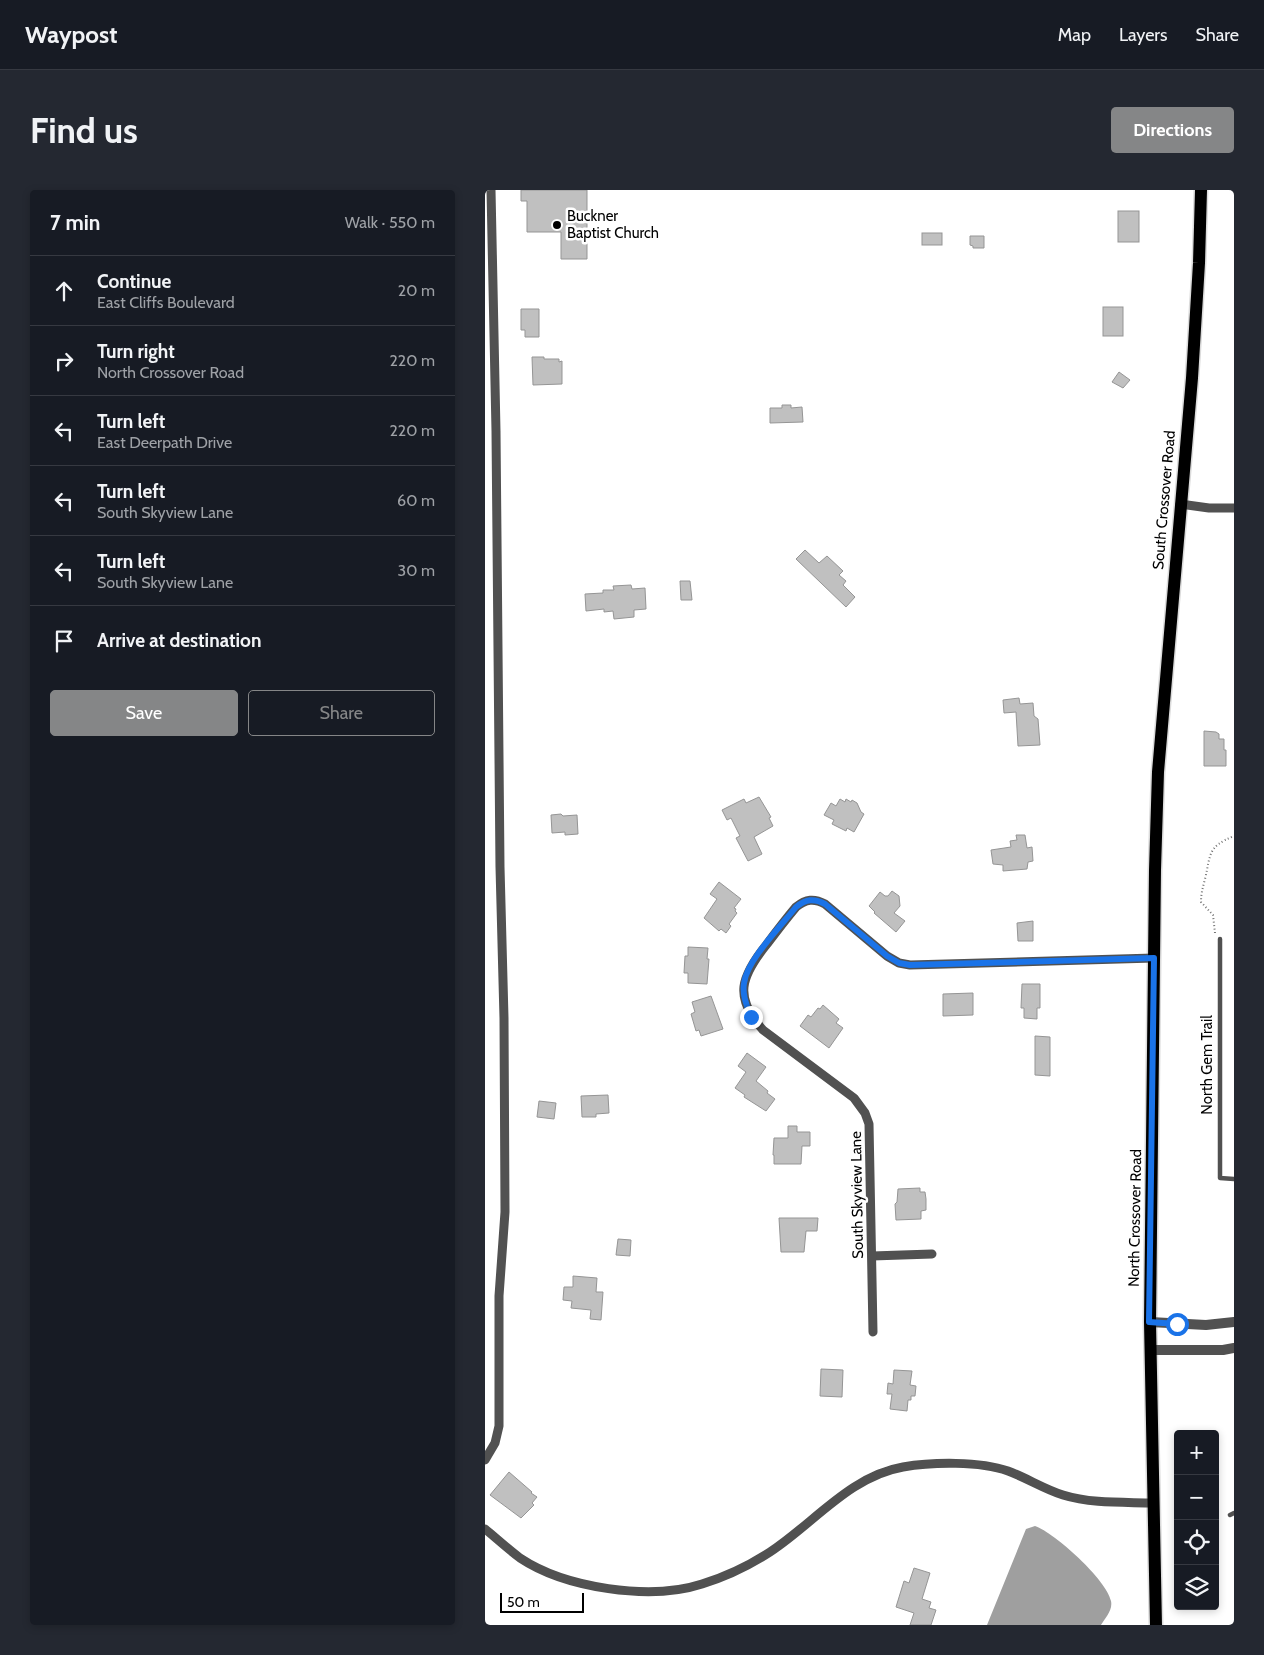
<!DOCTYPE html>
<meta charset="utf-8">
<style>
body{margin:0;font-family:Cabin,sans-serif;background:#242831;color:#f1f3f6}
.controls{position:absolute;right:15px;bottom:15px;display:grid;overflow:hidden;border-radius:5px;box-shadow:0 2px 8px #0003}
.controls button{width:45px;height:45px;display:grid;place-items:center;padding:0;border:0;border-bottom:1px solid #363941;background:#171b24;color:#f1f3f6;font:25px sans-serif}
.scale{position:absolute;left:15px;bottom:12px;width:84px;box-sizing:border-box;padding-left:5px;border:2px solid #000;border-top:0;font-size:14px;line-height:18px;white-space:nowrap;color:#000;-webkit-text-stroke:4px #fff;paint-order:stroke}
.stop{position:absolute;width:15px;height:15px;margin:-11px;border:4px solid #1a73e8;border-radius:50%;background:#fff}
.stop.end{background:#1a73e8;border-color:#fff;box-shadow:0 1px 5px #0008}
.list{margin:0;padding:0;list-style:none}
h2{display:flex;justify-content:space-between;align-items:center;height:65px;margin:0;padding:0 20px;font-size:21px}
h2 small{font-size:16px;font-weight:400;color:#9ea1a6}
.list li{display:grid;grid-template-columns:32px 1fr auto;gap:15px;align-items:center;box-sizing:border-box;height:70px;padding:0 20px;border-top:1px solid #363941}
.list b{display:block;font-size:19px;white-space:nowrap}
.list p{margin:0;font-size:16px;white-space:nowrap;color:#9ea1a6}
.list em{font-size:16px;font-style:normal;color:#9ea1a6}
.actions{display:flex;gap:10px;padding:15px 20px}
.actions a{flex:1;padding:11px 0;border:1px solid #858687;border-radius:5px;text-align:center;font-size:18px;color:#858687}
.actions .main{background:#858687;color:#fff}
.icon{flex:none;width:28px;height:28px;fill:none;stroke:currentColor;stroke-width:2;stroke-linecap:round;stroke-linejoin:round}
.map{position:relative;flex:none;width:749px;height:1435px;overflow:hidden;border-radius:5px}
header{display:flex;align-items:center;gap:30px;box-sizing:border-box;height:70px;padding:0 25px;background:#171b24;border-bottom:1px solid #363941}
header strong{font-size:24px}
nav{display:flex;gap:28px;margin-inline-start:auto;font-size:18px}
.intro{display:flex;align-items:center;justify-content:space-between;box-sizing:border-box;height:120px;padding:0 30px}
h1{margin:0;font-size:35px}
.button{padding:12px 22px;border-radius:5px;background:#858687;color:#fff;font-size:18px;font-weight:700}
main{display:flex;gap:30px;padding:0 30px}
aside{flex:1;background:#171b24;border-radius:5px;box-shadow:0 2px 8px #0003}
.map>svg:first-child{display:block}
.water{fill:#9f9f9f}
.building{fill:#c0c0c0;stroke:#959595}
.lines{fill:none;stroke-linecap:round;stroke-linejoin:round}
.primary-casing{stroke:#dbdbdb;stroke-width:15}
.path{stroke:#737373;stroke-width:2;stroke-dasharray:1 2.5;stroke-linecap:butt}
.service{stroke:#515151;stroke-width:4.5}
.minor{stroke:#515151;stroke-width:9}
.tertiary{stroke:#515151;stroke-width:10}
.primary{stroke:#000;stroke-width:12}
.route{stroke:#1a73e8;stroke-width:6}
.poi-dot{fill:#000;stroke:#fff;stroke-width:2}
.labels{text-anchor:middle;stroke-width:5;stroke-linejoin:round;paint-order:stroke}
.poi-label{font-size:15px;fill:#000;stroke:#fff;text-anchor:start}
.street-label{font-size:15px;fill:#000;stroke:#fff}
</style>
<header>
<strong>Waypost</strong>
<nav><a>Map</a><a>Layers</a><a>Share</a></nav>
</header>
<div class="intro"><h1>Find us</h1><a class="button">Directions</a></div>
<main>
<aside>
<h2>7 min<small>Walk · 550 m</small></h2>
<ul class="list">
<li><svg class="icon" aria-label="ahead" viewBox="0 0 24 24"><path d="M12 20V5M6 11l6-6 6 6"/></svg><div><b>Continue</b><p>East Cliffs Boulevard</p></div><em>20 m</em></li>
<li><svg class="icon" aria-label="right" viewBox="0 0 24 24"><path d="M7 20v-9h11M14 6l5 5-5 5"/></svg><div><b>Turn right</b><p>North Crossover Road</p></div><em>220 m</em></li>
<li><svg class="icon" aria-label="left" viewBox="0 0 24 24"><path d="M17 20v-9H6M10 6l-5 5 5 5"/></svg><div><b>Turn left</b><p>East Deerpath Drive</p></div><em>220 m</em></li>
<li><svg class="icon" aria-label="left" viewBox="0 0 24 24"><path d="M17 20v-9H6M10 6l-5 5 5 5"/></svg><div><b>Turn left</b><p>South Skyview Lane</p></div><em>60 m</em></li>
<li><svg class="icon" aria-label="left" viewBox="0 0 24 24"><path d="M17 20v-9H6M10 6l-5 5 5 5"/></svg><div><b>Turn left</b><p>South Skyview Lane</p></div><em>30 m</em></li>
<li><svg class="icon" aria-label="arrive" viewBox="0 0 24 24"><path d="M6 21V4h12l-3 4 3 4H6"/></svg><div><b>Arrive at destination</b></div></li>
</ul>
<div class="actions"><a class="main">Save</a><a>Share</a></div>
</aside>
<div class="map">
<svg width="749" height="1435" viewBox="0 0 749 1435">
<rect width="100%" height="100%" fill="#fff"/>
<!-- water -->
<path class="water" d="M 550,1336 C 570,1343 622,1390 626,1411 C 628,1420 620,1428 616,1435 L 502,1435 L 541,1339 Z"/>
<!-- building -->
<g class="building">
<polygon points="36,0 102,0 102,69 76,69 76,42 42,42 42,11 36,11"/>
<rect x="633" y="21" width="21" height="31"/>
<rect x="437" y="43" width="20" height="12"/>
<polygon points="485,46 499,46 499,58 488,58 488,56 485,55"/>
<rect x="618" y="117" width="20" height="29"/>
<polygon points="36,119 54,119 54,147 40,147 40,140 36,140"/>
<polygon points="47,167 59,167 59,169 74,169 74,172 77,171 77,194 48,195"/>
<polygon points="634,182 645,190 638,198 627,192"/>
<polygon points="297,215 306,215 306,218 317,217 318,232 285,233 285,218 297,218"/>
<polygon points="320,360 334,373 342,366 358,381 354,385 361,391 358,395 370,407 361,417 311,369"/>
<polygon points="195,391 205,391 207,410 196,410"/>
<polygon points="146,395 147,399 160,398 161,419 149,420 149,427 129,429 128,421 119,422 119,419 101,421 100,404 118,403 118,400 129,400 128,396"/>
<polygon points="534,508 535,514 548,513 549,526 553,529 555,555 533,556 531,522 519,523 518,510"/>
<polygon points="719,541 731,542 734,544 734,549 739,549 739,560 741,560 741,576 719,576"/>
<polygon points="274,607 286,627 284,628 288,636 269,647 277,664 263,671 251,648 255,646 246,628 242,630 237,620 259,609 261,613"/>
<polygon points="355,609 360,612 361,609 366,612 367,610 372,613 376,622 379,624 369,642 362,638 361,641 347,634 349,630 339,625 346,613 351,616"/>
<polygon points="76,624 78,626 92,625 93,644 80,645 80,642 67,643 66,625"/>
<polygon points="531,645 540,645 542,658 547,657 548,671 543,672 542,679 518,681 518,675 508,674 506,660 526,657 525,651 532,650"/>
<polygon points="234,692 256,709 249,718 251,719 250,721 252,723 244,734 246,736 241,743 236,739 234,741 219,728 232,709 225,704"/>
<polygon points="407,701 414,706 415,716 409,723 420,731 411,742 389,723 390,722 384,716 395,702 400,706 403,706"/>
<polygon points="548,731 548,751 533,751 532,733"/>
<polygon points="203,757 223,758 222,769 224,769 222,794 203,793 203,783 199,783 200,766 203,766"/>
<polygon points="537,794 555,794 555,818 552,818 552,829 539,828 539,818 536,818"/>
<polygon points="488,803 488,825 458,826 458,804"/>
<polygon points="226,806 238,839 216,846 214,840 211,841 206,824 210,822 207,812"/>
<polygon points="338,815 354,829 351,833 358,838 344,858 315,836 323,825 326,827 333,818 335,819"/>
<polygon points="550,846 565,847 565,886 550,885"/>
<polygon points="262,863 281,877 271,891 283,901 282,903 290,909 281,921 259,907 260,905 250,898 261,882 253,876"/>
<polygon points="123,905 124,923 111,924 111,927 97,927 96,906"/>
<polygon points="54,911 71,913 69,929 52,927"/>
<polygon points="303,936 312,936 312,942 325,942 325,956 317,956 316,974 289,974 289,965 288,965 289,948 303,948"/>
<polygon points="435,998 435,1002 440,1002 441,1009 441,1020 436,1021 436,1029 411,1030 410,1014 412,1012 413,999"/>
<polygon points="294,1028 333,1028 332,1041 321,1041 319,1062 296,1062"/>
<polygon points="133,1049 146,1050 145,1066 131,1065"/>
<polygon points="88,1086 112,1088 111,1102 118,1102 116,1130 105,1129 106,1120 86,1118 87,1111 78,1110 79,1097 88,1097"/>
<polygon points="336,1179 358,1180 357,1207 335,1206"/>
<polygon points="409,1180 427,1181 425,1195 431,1196 430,1206 426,1206 426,1210 423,1210 422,1221 405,1219 407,1204 402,1204 403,1193 408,1194"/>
<polygon points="24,1282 47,1302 46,1303 52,1307 47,1313 49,1315 36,1328 5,1305"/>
<polygon points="429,1378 445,1383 437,1409 446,1412 444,1418 451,1420 446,1435 425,1435 429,1423 411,1417 419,1391 424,1393"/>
</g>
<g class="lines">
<defs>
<polyline id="primary" points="671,1435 665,1132 670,680 673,582 707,188 714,73 716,0"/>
</defs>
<!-- primary casing -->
<use href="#primary" class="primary-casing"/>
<!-- path -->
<path class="path" d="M 730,743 L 728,725 L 716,712 C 716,703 718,697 720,689 C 726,664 722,657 749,646"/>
<!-- service -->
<g class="service">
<polyline points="735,749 735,988 749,989"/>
<polyline points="745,1325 749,1323"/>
</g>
<!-- minor -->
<g class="minor">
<polyline points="695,314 724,318 749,318"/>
<polyline points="387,1066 447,1064"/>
<path d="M 388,1142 L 384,934 L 380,923 L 369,908 L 278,840 C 248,807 256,786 282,754 C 291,742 301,729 311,717 C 321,709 329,708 340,714 L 402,766 L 414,773 L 425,775 L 669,768"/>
<polyline points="0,1270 10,1253 14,1236 14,1106 20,1022 19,828 15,677 11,241 6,0"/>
<path d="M 0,1339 C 11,1348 23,1359 35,1368 C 80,1398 165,1411 217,1394 C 240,1387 265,1375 285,1362 C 328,1334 365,1286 418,1277 C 447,1272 495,1271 523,1281 C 542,1288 559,1299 578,1305 C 607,1314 639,1312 668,1313"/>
</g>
<!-- tertiary -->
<g class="tertiary">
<polyline points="665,1132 721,1135 749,1132"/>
<polyline points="665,1160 738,1160 749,1158"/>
</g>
<!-- primary -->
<use href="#primary" class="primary"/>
</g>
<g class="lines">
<!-- route -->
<path class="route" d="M 266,827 C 262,816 257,805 259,793 C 262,770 296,736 311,717 C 321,709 329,708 340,714 L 402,766 L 414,773 L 425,775 L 669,768 L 664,1132 L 692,1134"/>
</g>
<!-- markers -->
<circle class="poi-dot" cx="72" cy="35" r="5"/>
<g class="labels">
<!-- poi labels -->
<g class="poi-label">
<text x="82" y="31">Buckner<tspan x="82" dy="17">Baptist Church</tspan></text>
</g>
<!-- street labels -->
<g class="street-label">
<text transform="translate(679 310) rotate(-85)" y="5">South Crossover Road</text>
<text transform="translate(722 875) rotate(-90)" y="5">North Gem Trail</text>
<text transform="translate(372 1005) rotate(-91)" y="5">South Skyview Lane</text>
<text transform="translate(650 1028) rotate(-89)" y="5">North Crossover Road</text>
</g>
</g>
</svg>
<div class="controls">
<button>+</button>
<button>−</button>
<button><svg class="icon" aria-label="locate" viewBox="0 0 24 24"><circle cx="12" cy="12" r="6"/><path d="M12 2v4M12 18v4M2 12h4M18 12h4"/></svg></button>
<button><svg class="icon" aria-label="layers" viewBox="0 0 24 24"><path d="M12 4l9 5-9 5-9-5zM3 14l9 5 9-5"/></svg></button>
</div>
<div class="scale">50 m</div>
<div class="stop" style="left:692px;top:1134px"></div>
<div class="stop end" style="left:266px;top:827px"></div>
</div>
</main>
